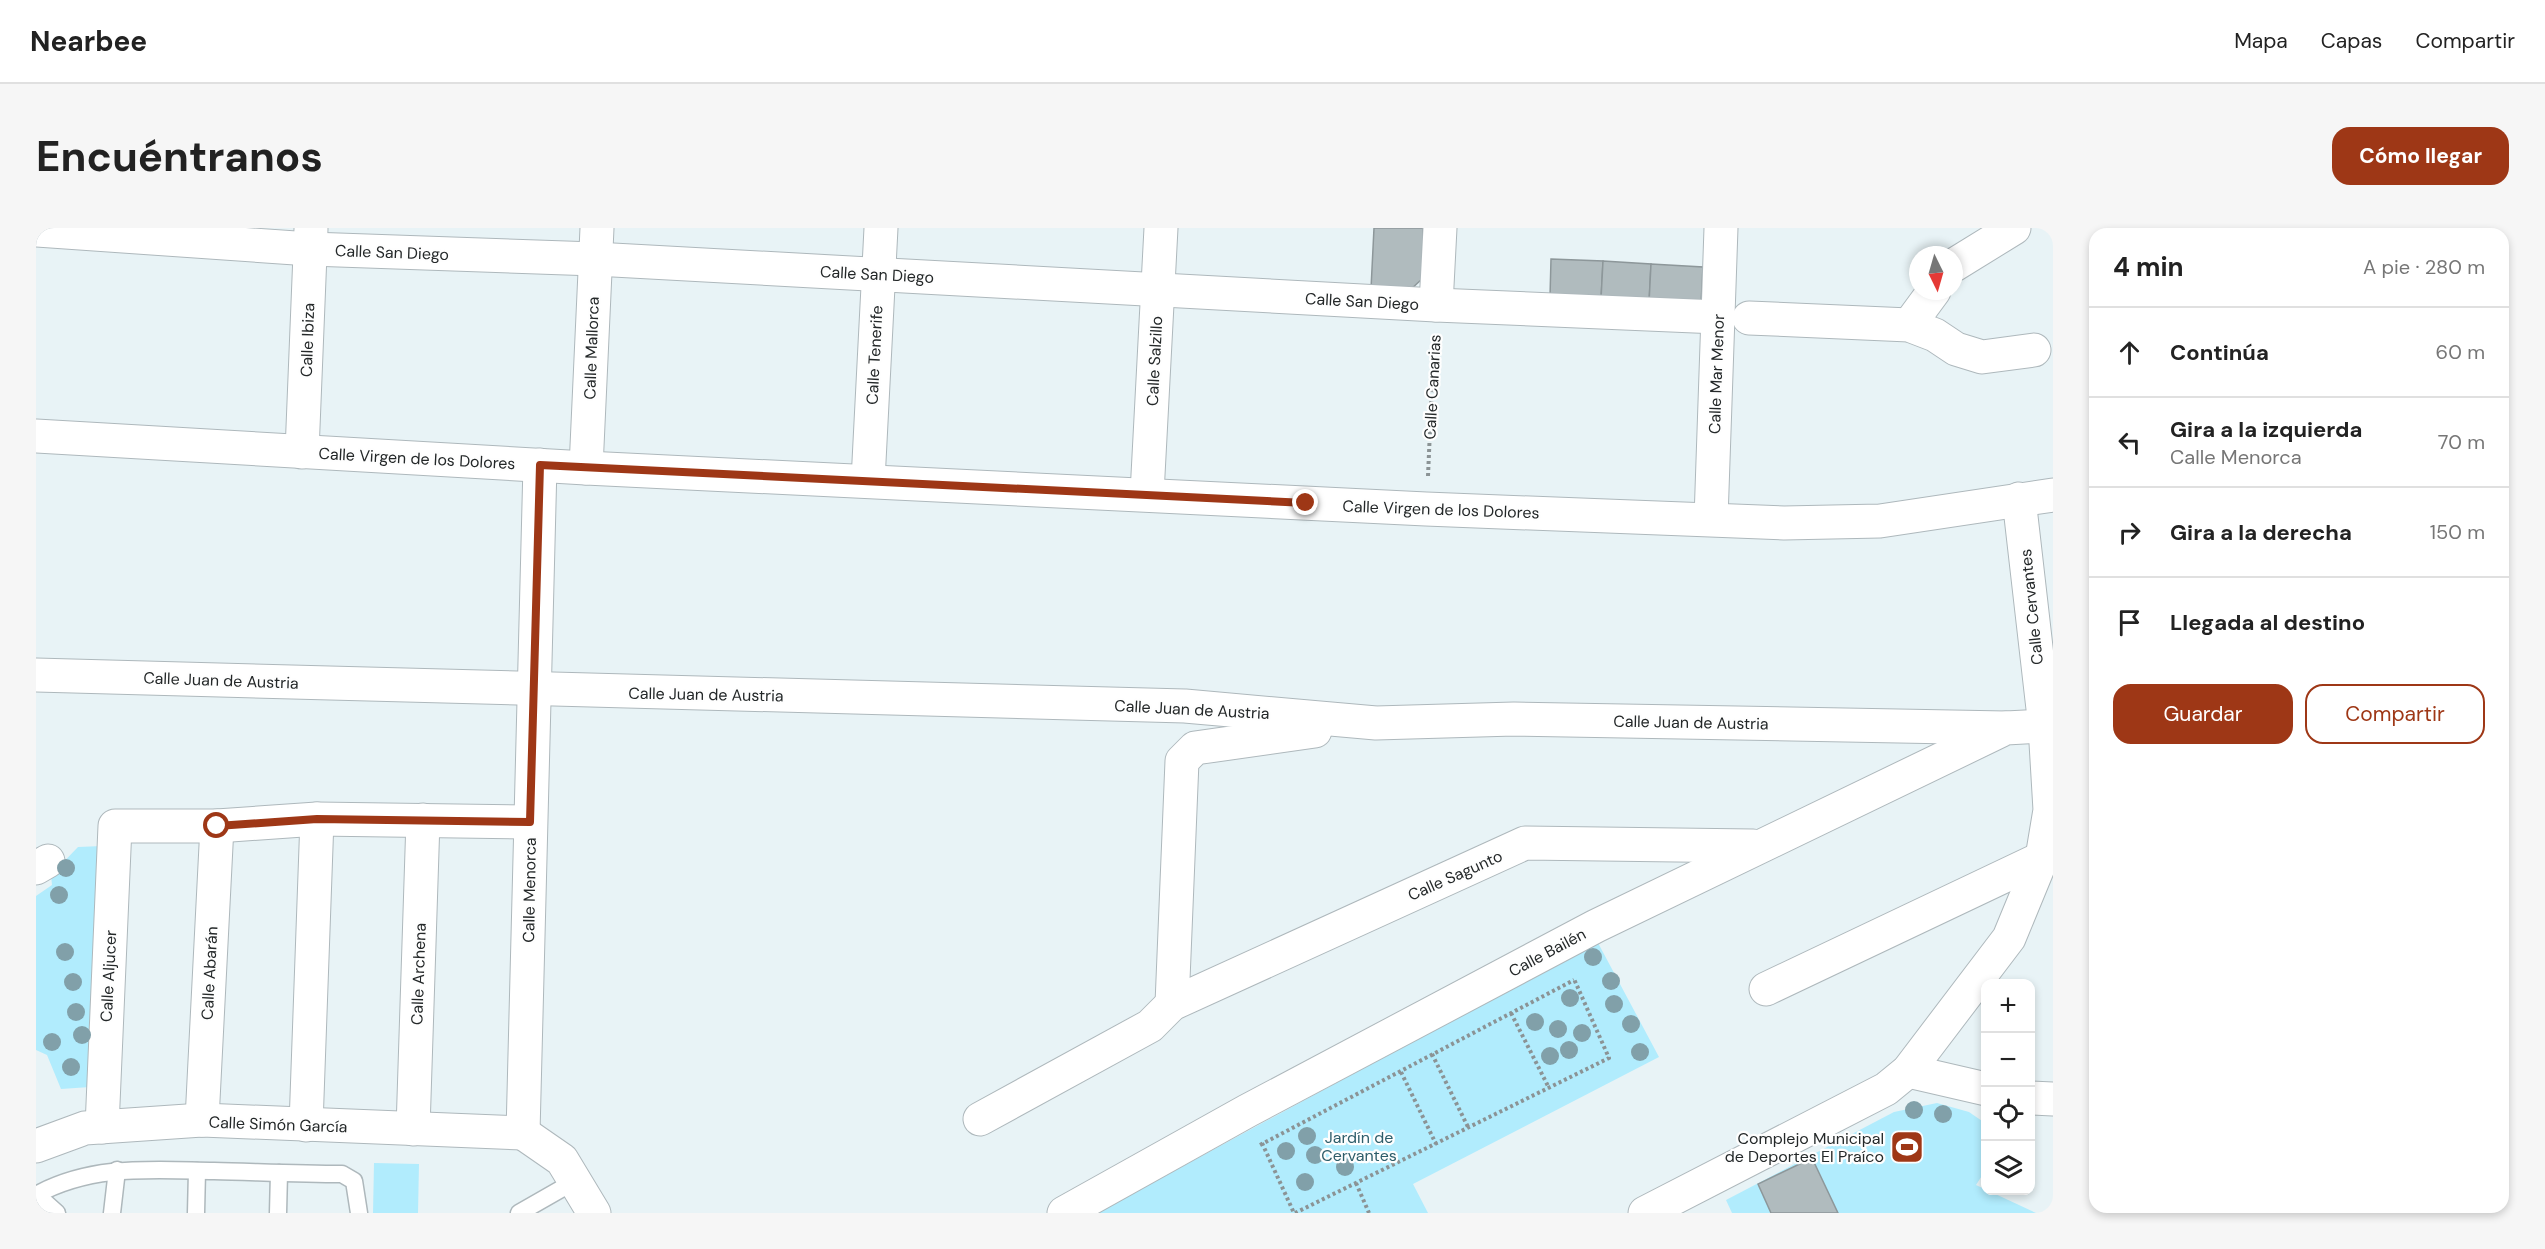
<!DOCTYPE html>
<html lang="es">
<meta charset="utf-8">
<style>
body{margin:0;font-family:"DM Sans",sans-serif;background:#f6f6f6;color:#222}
.controls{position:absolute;right:18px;bottom:18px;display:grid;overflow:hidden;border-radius:12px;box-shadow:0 3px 9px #0003}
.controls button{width:54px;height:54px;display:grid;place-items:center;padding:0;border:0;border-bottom:2px solid #e0e0e0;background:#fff;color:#222;font:30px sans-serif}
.compass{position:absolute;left:1873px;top:18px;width:54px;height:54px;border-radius:50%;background:#fff;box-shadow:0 3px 9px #0003;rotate:175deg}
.stop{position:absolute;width:18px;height:18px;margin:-14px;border:4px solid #9e3716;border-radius:50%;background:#fff}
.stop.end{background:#9e3716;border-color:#fff;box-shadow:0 2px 6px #0008}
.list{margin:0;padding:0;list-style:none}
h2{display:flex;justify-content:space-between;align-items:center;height:78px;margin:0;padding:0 24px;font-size:26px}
h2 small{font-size:20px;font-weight:400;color:#767676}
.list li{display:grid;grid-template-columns:39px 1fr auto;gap:18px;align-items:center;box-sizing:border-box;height:90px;padding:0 24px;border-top:2px solid #e0e0e0}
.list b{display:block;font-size:22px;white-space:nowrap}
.list p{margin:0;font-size:20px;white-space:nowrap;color:#767676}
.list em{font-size:20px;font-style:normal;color:#767676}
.actions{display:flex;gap:12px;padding:18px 24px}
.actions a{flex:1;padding:14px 0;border:2px solid #9e3716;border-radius:18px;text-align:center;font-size:21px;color:#9e3716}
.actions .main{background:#9e3716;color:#fff}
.icon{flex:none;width:33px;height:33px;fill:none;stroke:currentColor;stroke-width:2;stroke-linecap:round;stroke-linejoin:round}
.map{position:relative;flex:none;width:2017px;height:985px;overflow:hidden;border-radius:18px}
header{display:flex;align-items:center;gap:36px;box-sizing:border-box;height:84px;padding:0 30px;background:#fff;border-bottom:2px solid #e0e0e0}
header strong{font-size:28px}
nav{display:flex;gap:33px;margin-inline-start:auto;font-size:21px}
.intro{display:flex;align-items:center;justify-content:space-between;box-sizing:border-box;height:144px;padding:0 36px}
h1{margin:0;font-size:42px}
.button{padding:15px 27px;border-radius:18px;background:#9e3716;color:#fff;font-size:21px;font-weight:700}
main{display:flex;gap:36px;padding:0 36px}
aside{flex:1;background:#fff;border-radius:18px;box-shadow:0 3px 9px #0003}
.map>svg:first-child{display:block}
.green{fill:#b1ecfd}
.building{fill:#b0bbbe;stroke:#8d979a;stroke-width:1.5}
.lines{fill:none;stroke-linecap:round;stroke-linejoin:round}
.lane-casing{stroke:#aeb8bc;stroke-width:19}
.street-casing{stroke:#aeb8bc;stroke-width:35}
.path{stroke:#8b9395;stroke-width:4;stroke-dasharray:3 3;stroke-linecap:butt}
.lane{stroke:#fff;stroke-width:16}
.street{stroke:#fff;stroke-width:33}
.tree{fill:#81a0a9}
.route{stroke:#9e3716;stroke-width:8}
.labels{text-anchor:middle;stroke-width:4.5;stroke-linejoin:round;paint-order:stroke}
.street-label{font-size:16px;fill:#242829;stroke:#fefefe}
.park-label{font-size:16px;fill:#2d5d6a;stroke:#fefefe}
.poi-label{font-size:16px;fill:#242829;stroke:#fefefe;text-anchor:end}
</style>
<header>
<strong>Nearbee</strong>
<nav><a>Mapa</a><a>Capas</a><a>Compartir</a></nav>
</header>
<div class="intro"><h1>Encuéntranos</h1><a class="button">Cómo llegar</a></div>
<main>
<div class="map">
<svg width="2017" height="985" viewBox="0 0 2017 985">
<rect width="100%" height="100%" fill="#e8f3f6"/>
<!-- green -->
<g class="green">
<polygon points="66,618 54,859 25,861 11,827 0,822 0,668 16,657 15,647 42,619"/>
<polygon points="1561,713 1623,829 1377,956 1392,985 1061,985"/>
<polygon points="1901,875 1933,884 1949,895 1949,943 1940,957 2000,985 1696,985 1690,972 1858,884"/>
<polygon points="338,935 383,936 382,985 337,985"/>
</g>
<!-- building -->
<g class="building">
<polygon points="1338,0 1387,0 1386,51 1373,63 1335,61"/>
<polygon points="1515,31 1567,33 1565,71 1514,69"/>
<polygon points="1567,33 1615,36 1613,75 1565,71"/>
<polygon points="1615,36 1667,39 1665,77 1613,75"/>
<polygon points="1776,930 1802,985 1735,985 1722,956"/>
</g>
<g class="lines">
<defs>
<g id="lane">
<path d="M 0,967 C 56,936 116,942 178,943 C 221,944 263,946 306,946 L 318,953 L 323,985"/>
<polyline points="1,967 21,985"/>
<polyline points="76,985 81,942"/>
<polyline points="160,985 161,943"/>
<polyline points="242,985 243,945"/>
<polyline points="483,985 539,953"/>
</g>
<g id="street">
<polyline points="0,2 274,21 559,31 1400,77 1682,89"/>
<polyline points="1918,37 1978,0"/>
<polyline points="1400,77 1404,0"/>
<polyline points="1713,90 1873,97 1899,107 1920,121 1946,129 1998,122"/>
<polyline points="1873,97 1898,63"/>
<polyline points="0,208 550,240 1390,281 1748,295 1844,293 2017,267"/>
<polyline points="266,224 275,1"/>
<polyline points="550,240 561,0"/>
<polyline points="832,253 845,0"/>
<polyline points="1111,266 1125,0"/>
<polyline points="1675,291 1685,0"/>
<polyline points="0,447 1149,478 1340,495 1478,491 1970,500"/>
<polyline points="0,640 12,633"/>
<polyline points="1730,761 2006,630"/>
<polyline points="1136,776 1146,533 1159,520 1279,503"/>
<polyline points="1872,843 1950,861"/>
<polyline points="1994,870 2017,871"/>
<polyline points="944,891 1114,798 1136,776 1489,615 1717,618"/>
<polyline points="166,892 181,598"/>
<polyline points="270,897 281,591"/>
<polyline points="66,899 79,598 181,598 281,591 494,594"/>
<polyline points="377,901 387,592"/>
<polyline points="487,905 504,237"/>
<polyline points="487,905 526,932 558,985"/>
<polyline points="0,918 49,900 166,892 487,905"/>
<polyline points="1028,985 1211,883 1560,698 1970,500 2009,498"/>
<polyline points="1609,985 1850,861 1872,843 1973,710 2006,630 2014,582 2009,498 1983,271"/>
</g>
</defs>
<!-- lane casing -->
<use href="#lane" class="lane-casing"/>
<!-- street casing -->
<use href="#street" class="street-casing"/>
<!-- path -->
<g class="path">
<polyline points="1392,248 1398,111"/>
<polyline points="1475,785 1513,860"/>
<polyline points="1396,826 1432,899"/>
<polyline points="1365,844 1400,916"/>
<polyline points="1226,915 1258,985"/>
<polyline points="1224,917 1538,752"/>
<polyline points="1320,955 1333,985"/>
<polyline points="1259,985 1573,830 1538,751"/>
</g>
<!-- lane -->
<use href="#lane" class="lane"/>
<!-- street -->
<use href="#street" class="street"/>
</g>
<!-- trees -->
<g class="tree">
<circle cx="30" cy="640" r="9"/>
<circle cx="23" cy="667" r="9"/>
<circle cx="29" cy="724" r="9"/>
<circle cx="1557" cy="729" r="9"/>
<circle cx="1575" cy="753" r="9"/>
<circle cx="37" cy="754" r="9"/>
<circle cx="1534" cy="770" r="9"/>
<circle cx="1578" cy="776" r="9"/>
<circle cx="40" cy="784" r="9"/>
<circle cx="1499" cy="794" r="9"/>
<circle cx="1595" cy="796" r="9"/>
<circle cx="1522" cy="801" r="9"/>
<circle cx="1546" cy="805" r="9"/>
<circle cx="46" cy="807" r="9"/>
<circle cx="16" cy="814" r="9"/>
<circle cx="1533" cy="822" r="9"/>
<circle cx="1604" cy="824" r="9"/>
<circle cx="1514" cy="828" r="9"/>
<circle cx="35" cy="839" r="9"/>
<circle cx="1878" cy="882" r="9"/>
<circle cx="1907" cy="886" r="9"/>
<circle cx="1271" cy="908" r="9"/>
<circle cx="1250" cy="923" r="9"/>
<circle cx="1279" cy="927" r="9"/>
<circle cx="1309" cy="939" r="9"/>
<circle cx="1269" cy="954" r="9"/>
</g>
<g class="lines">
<!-- route -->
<polyline class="route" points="181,598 281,591 494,594 504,237 1270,275"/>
</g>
<!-- icons -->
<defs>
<symbol id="stadium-square" viewBox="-11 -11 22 22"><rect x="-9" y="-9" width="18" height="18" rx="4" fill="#9e3716" stroke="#fefefe"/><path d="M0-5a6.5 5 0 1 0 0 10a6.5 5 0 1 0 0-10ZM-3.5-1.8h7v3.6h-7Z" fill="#fff"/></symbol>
</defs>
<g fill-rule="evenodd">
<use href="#stadium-square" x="1852" y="900" width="38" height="38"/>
</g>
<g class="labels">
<!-- street labels -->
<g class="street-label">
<text transform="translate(356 24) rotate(2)" y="6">Calle San Diego</text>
<text transform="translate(841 46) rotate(3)" y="6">Calle San Diego</text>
<text transform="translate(1326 73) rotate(3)" y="6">Calle San Diego</text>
<text transform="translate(271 112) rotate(-88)" y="6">Calle Ibiza</text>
<text transform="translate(555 120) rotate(-88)" y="6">Calle Mallorca</text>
<text transform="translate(838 127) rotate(-87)" y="6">Calle Tenerife</text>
<text transform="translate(1118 133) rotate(-87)" y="6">Calle Salzillo</text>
<text transform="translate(1680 146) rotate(-88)" y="6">Calle Mar Menor</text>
<text transform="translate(1396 159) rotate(-87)" y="6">Calle Canarias</text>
<text transform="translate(381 230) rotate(3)" y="6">Calle Virgen de los Dolores</text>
<text transform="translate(1405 281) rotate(2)" y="6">Calle Virgen de los Dolores</text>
<text transform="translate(1995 379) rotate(-96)" y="6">Calle Cervantes</text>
<text transform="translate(185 452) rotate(2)" y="6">Calle Juan de Austria</text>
<text transform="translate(670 466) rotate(1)" y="6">Calle Juan de Austria</text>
<text transform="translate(1156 481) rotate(3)" y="6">Calle Juan de Austria</text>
<text transform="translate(1655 494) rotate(1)" y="6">Calle Juan de Austria</text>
<text transform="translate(1419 647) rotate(-24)" y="6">Calle Sagunto</text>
<text transform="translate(493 662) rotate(-89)" y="6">Calle Menorca</text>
<text transform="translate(1511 724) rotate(-28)" y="6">Calle Bailén</text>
<text transform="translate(173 745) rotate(-87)" y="6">Calle Abarán</text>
<text transform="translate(382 746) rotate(-88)" y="6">Calle Archena</text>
<text transform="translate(72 748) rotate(-87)" y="6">Calle Aljucer</text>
<text transform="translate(242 896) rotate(2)" y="6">Calle Simón García</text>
</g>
<!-- park labels -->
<g class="park-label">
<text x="1323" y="915">Jardín de<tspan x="1323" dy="18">Cervantes</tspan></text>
</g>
<!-- poi labels -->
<g class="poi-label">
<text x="1848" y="916">Complejo Municipal<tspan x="1848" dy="18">de Deportes El Praíco</tspan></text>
</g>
</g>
</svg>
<div class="controls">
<button>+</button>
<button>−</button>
<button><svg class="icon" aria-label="locate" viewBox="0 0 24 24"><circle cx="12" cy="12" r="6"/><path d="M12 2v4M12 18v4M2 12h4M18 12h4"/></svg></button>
<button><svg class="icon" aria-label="layers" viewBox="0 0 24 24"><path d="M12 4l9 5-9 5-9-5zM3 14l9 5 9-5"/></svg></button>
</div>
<svg class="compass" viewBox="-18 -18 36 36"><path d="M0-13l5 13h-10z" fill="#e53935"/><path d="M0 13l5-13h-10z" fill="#767676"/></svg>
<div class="stop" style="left:181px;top:598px"></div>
<div class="stop end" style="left:1270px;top:275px"></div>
</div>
<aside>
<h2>4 min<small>A pie · 280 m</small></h2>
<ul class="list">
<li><svg class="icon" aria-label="ahead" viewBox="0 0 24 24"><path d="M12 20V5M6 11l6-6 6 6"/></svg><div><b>Continúa</b></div><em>60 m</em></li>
<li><svg class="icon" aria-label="left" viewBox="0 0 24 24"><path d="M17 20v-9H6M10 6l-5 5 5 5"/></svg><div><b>Gira a la izquierda</b><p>Calle Menorca</p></div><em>70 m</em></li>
<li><svg class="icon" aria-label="right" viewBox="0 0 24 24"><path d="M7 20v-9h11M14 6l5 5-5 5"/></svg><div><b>Gira a la derecha</b></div><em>150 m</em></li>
<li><svg class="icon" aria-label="arrive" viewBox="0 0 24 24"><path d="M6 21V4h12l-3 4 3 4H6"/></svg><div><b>Llegada al destino</b></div></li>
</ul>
<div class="actions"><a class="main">Guardar</a><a>Compartir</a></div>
</aside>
</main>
